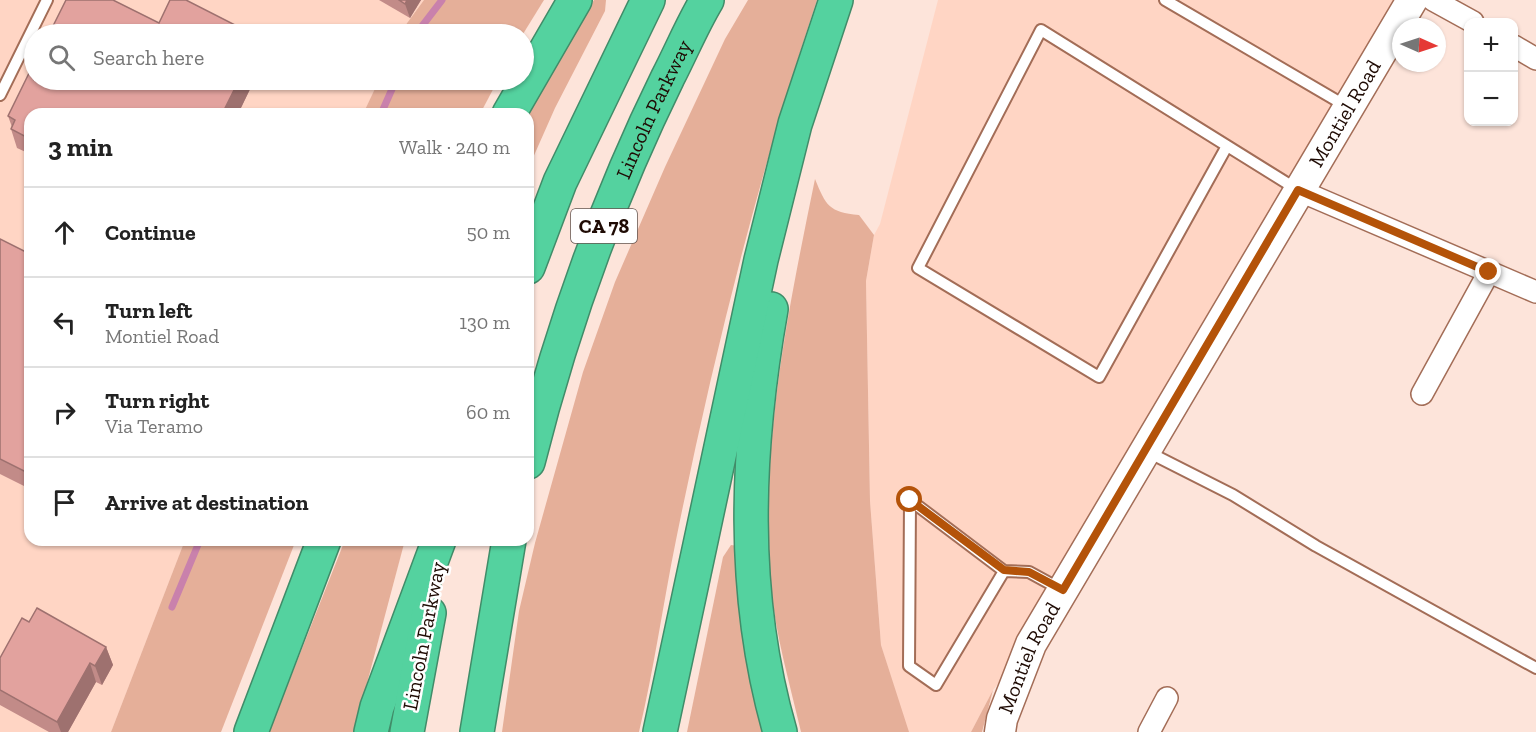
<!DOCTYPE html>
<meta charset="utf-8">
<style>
body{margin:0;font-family:"Zilla Slab",serif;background:#f2f2f2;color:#222}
.controls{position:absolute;right:18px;top:18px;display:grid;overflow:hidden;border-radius:12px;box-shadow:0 2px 4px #0004}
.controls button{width:54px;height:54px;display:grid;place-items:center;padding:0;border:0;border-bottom:2px solid #e0e0e0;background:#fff;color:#222;font:30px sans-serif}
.compass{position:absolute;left:1392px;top:18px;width:54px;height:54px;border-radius:50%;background:#fff;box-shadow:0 2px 4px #0004;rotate:93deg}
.stop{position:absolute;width:18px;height:18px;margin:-14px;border:4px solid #b45309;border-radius:50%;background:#fff}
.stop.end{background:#b45309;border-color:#fff;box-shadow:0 2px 6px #0008}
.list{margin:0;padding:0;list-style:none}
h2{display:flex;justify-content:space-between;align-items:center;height:78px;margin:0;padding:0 24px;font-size:26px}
h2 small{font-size:20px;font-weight:400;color:#767676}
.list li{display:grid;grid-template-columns:39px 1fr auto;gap:18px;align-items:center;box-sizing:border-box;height:90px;padding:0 24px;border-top:2px solid #e0e0e0}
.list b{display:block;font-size:22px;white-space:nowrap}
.list p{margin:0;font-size:20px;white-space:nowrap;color:#767676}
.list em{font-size:20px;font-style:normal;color:#767676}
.icon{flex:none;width:33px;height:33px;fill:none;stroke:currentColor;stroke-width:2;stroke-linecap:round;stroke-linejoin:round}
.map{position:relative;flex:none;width:1536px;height:732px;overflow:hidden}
.search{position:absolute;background:#fff;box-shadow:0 2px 4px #0004;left:24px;top:24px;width:510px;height:66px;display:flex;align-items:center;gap:15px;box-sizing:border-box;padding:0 21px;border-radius:33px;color:#767676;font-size:22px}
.panel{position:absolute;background:#fff;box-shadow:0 2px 4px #0004;left:24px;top:108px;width:510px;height:438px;border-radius:18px}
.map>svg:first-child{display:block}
.built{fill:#ffd5c4}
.green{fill:#e5af99}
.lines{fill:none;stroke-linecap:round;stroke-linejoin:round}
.stream{stroke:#c981ac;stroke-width:7}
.lane-casing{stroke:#a36d57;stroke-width:14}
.street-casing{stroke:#a36d57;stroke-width:24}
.secondary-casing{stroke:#a36d57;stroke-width:33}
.highway-casing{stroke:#418c69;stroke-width:36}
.lane{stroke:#fff;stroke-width:10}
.street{stroke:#fff;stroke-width:21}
.secondary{stroke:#fff;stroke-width:30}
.highway{stroke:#54d29f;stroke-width:33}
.wall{fill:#c28b88}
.shaded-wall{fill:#9e716f}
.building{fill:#e2a29e;stroke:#9e716f;stroke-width:1.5}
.route{stroke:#b45309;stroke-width:8}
.labels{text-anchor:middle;stroke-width:5;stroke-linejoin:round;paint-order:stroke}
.shield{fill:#fff;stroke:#62544f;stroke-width:1.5}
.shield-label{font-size:20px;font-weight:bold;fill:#1f0b04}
.street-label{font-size:21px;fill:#1f0b04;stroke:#fff}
</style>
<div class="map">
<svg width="1536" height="732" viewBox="0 0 1536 732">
<rect width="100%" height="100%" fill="#fde4da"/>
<!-- built -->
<g class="built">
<polygon points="0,0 424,0 399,34 34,34 34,80 379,80 363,114 30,114 30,540 185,540 111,732 0,732"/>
<polygon points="938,0 1410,0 1031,644 993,690 971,732 908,732 881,645 870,501 866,281 874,235 880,224"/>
</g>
<!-- green -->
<g class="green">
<polygon points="424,0 544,0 523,34 399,34"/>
<polygon points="594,0 606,0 605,11 555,108 528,169 528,115"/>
<path d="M 748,0 L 817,0 C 758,177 713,357 676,540 C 663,604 654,669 639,732 L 502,732 L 519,611 L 535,543 L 583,372 L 615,282 L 665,167 L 725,39 Z"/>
<polygon points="379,80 498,80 480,114 363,114"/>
<path d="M 815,179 C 826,206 829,212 859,215 L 874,235 L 866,281 L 870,501 L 881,645 L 909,732 L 801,732 C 790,684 775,634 771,585 C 759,449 788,311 815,179 Z"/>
<polygon points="185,540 296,540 221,732 111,732"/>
<polygon points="345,540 405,540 354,732 269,732"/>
<polygon points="731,545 739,546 769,732 687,732 723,557"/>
<polygon points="993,690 982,732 971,732"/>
</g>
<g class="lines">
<!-- stream -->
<g class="stream">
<polyline points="416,34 442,0"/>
<polyline points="381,114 396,80"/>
<polyline points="172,607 200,540"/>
</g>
<defs>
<g id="lane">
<polyline points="1165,0 1346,106"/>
<polyline points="0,95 47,0"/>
<polyline points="1227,146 1099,377 918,268 1041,30 1298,190"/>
<polyline points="1148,452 1233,495 1316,546 1536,668"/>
<polyline points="1004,571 910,500 909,666 936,685 1004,571 1029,572 1062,590"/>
</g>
<g id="street">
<polyline points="1433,0 1473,22"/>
<polyline points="1514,46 1536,59"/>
<polyline points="1298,190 1536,292"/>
<polyline points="1422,394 1489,272"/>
<polyline points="1149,732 1167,698"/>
</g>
<g id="secondary">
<path id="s1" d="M 1000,732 L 1002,719 L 1031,644 L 1412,0"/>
</g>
<g id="highway">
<polyline points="509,114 575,0"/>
<polyline points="528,267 560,182 648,0"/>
<path d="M 771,309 C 746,450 740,593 780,732"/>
<path id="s2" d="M 528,462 C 561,330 608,199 668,77 C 681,52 692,25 707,0"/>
<polyline points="251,732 324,540"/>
<polyline points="371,732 377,707 439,540"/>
<polyline points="407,732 429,613"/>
<polyline points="477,732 509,540"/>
<polyline points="660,732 761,260 795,124 836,0"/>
</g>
</defs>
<!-- lane casing -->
<use href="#lane" class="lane-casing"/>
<!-- street casing -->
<use href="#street" class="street-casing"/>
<!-- secondary casing -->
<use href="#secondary" class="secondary-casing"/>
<!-- highway casing -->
<use href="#highway" class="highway-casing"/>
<!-- lane -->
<use href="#lane" class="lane"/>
<!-- street -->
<use href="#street" class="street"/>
<!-- secondary -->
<use href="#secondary" class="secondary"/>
<!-- highway -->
<use href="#highway" class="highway"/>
</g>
<!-- wall -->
<g class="wall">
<polygon points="379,0 421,0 410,18"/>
<polygon points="252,85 238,114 30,114 30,154 17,148 11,129 12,127 8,116"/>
<polygon points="0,239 30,254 30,489 0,474"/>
<polygon points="29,622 106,647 113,665 102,685 96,682 68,732 49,732 0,705 0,658"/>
</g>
<!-- shaded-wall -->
<g class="shaded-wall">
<polygon points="407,0 421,0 410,18 405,4"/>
<polygon points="241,28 243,34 237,34"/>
<polygon points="239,80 250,80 252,85 238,114 222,114"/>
<polygon points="106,647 113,665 102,685 95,666"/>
<polygon points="90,663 96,682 68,732 61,732 57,722"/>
</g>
<!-- building -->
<g class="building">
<polygon points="66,0 113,0 159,23 170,0 186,0 241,28 237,34 49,34"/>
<polygon points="399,0 407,0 405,4"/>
<polygon points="34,63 34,80 239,80 222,114 30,114 30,139 11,129 15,120 8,116"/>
<polygon points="0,239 30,254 30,474 0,459"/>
<polygon points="37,608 106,647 95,666 90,663 57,722 0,690 0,658 22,618 29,622"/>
</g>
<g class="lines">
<!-- route -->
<polyline class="route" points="910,500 1004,570 1029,572 1063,590 1298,190 1489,272"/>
</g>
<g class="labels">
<!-- shield labels -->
<rect class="shield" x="571" y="209" width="66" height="34" rx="4.5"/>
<g class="shield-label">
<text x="604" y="233">CA 78</text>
</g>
<!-- street labels -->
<g class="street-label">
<text dy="7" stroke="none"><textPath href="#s2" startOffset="375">Lincoln Parkway</textPath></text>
<text dy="7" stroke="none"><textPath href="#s1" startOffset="710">Montiel Road</textPath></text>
<text transform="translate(424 636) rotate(-79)" y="7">Lincoln Parkway</text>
<text dy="7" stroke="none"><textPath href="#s1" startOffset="80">Montiel Road</textPath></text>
</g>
</g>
</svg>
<div class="controls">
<button>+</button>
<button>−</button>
</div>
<svg class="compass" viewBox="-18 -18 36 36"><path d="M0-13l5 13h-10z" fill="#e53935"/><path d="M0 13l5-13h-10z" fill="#767676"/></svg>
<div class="stop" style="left:910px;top:500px"></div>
<div class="stop end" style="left:1489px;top:272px"></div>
<div class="search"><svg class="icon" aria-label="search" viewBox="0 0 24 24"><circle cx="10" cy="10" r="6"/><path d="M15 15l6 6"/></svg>Search here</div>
<section class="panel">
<h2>3 min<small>Walk · 240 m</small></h2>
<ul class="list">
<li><svg class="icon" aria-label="ahead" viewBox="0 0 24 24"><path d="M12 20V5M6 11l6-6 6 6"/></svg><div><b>Continue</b></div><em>50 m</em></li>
<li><svg class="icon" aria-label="left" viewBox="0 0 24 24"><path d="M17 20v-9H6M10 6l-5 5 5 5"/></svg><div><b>Turn left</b><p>Montiel Road</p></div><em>130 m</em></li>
<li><svg class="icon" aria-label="right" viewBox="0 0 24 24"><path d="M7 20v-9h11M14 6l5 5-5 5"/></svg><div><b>Turn right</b><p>Via Teramo</p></div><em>60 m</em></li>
<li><svg class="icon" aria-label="arrive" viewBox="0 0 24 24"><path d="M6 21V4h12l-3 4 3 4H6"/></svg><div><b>Arrive at destination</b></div></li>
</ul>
</section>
</div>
